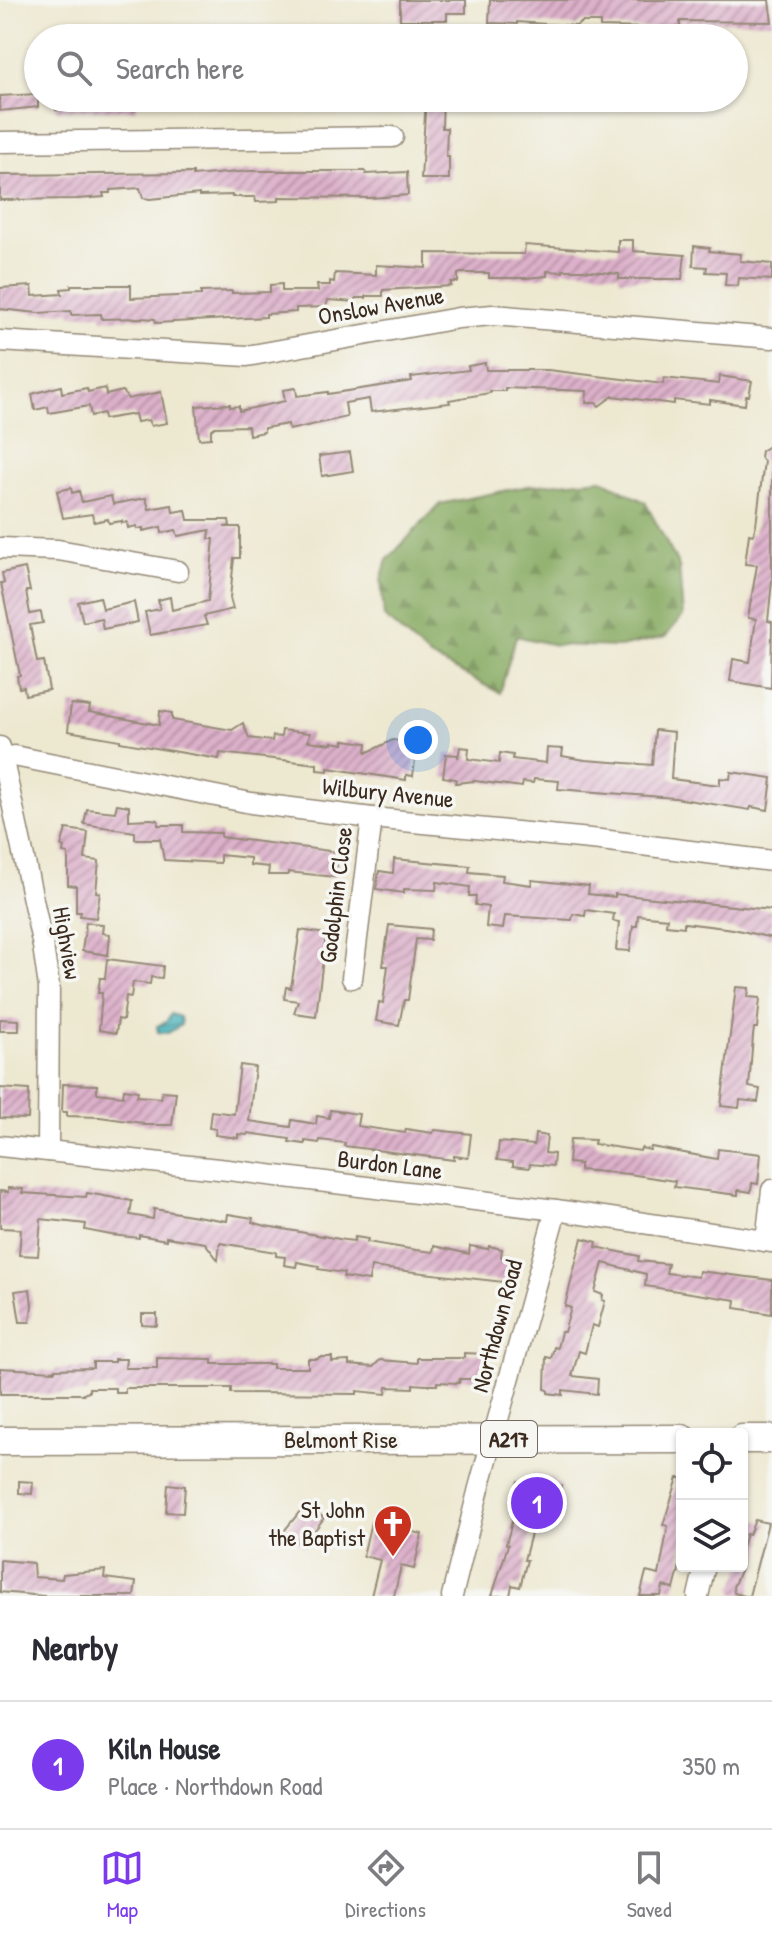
<!DOCTYPE html>
<meta charset="utf-8">
<style>
body{margin:0;font-family:"Patrick Hand",sans-serif;background:#f7f7f7;color:#2b2b33}
.controls{position:absolute;right:24px;bottom:24px;display:grid;overflow:hidden;border-radius:8px;box-shadow:0 2px 6px #0004}
.controls button{width:72px;height:72px;display:grid;place-items:center;padding:0;border:0;border-bottom:2px solid #e1e1e2;background:#fff;color:#2b2b33;font:40px sans-serif}
.you{position:absolute;left:418px;top:740px;width:28px;height:28px;margin:-20px;border:6px solid #fff;border-radius:50%;background:#1a73e8;box-shadow:0 0 0 12px #1a73e833}
.badge{display:grid;place-items:center;width:52px;height:52px;border-radius:50%;background:#7c3aed;color:#fff;font-size:26px;font-weight:700}
.pin{position:absolute;translate:-50% -50%;border:4px solid #fff;box-shadow:0 2px 8px #0006}
.list{margin:0;padding:0;list-style:none}
h2{display:flex;justify-content:space-between;align-items:center;height:104px;margin:0;padding:0 32px;font-size:34px}
h2 small{font-size:26px;font-weight:400;color:#7c7c81}
.list li{display:grid;grid-template-columns:52px 1fr auto;gap:24px;align-items:center;box-sizing:border-box;height:128px;padding:0 32px;border-top:2px solid #e1e1e2}
.list b{display:block;font-size:30px;white-space:nowrap}
.list p{margin:0;font-size:26px;white-space:nowrap;color:#7c7c81}
.list em{font-size:26px;font-style:normal;color:#7c7c81}
.icon{flex:none;width:44px;height:44px;fill:none;stroke:currentColor;stroke-width:2;stroke-linecap:round;stroke-linejoin:round}
.map{position:relative;flex:none;width:772px;height:1596px;overflow:hidden}
.search{position:absolute;background:#fff;box-shadow:0 2px 6px #0004;left:24px;right:24px;top:24px;height:88px;display:flex;align-items:center;gap:20px;box-sizing:border-box;padding:0 28px;border-radius:44px;color:#7c7c81;font-size:30px}
.sheet{height:232px;background:#fff}
nav{display:flex;justify-content:space-around;align-items:center;box-sizing:border-box;height:112px;border-top:2px solid #e1e1e2;background:#fff;font-size:22px;color:#7c7c81}
nav a{display:grid;justify-items:center;gap:4px}
nav .on{color:#7c3aed}
.map>svg:first-child{display:block}
.forest{fill:url(#forest-firs);stroke:#60693e;stroke-width:2}
.water{fill:url(#water-rules);stroke:#3c6c6a;stroke-width:2}
.building{fill:url(#building-hatch)}
.lines{fill:none;stroke-linecap:round;stroke-linejoin:round}
.minor-casing{stroke:#948977;stroke-width:23}
.highway-casing{stroke:#948977;stroke-width:31}
.minor{stroke:#fff;stroke-width:20}
.highway{stroke:#fff;stroke-width:28}
.labels{text-anchor:middle;stroke-width:7;stroke-linejoin:round;paint-order:stroke}
.shield{fill:#f6f6f2;stroke:#73675e;stroke-width:2}
.shield-label{font-size:22px;font-weight:bold;fill:#3b2a1e}
.street-label{font-size:24px;fill:#3b2a1e;stroke:#f6f6f2}
.poi-label{font-size:24px;fill:#3b2a1e;stroke:#f6f6f2;text-anchor:end}
</style>
<div class="map">
<svg width="772" height="1596" viewBox="0 0 772 1596">
<defs>
<pattern id="forest-firs" width="22" height="20" patternUnits="userSpaceOnUse" patternTransform="scale(2)"><rect width="22" height="20" fill="#84a85d"/><path d="M5 1l3.5 6h-7zM16 11l3.5 6h-7z" fill="#6d894c"/></pattern>
<pattern id="water-rules" width="6" height="5" patternUnits="userSpaceOnUse" patternTransform="scale(2)"><rect width="6" height="5" fill="#3eaeb7"/><path d="M0 2.5h6" fill="none" stroke="#358e94"/></pattern>
<pattern id="building-hatch" width="6" height="6" patternUnits="userSpaceOnUse" patternTransform="scale(2)"><rect width="6" height="6" fill="#dcb0ca"/><path d="M-1 1l2-2M0 6l6-6M5 7l2-2" fill="none" stroke="#b48fa3"/></pattern>
</defs>
<rect width="100%" height="100%" fill="#f6f6f2"/>
<filter id="ink" filterUnits="userSpaceOnUse"><feTurbulence type="fractalNoise" baseFrequency=".0125" numOctaves="2"/><feDisplacementMap in="SourceGraphic" scale="16" xChannelSelector="R" yChannelSelector="G"/><feConvolveMatrix kernelMatrix="1 2 1 2 8 2 1 2 1" color-interpolation-filters="sRGB"/></filter>
<filter id="wash" filterUnits="userSpaceOnUse"><feTurbulence type="fractalNoise" baseFrequency=".006" numOctaves="4" result="noise"/><feDisplacementMap in="SourceGraphic" scale="32" xChannelSelector="R" yChannelSelector="G"/><feGaussianBlur stdDeviation="1.8" result="paint"/><feColorMatrix in="noise" values="0 0 0 0 0 0 0 0 0 0 0 0 0 0 0 0 0 1.4 0 .05"/><feComposite in="paint" operator="in"/></filter>
<g filter="url(#wash)">
<rect width="100%" height="100%" fill="#ede8d0"/>
<!-- forest -->
<polygon class="forest" points="601,479 645,502 679,566 683,616 665,637 620,647 555,645 516,636 500,693 430,657 384,617 381,580 387,560 440,504 528,486"/>
<!-- water -->
<polygon class="water" points="171,1014 180,1017 181,1025 168,1033 158,1032 157,1026 166,1022"/>
<g id="blocks">
<!-- building -->
<g class="building">
<polygon points="400,0 466,0 466,13 447,13 447,20 400,20"/>
<polygon points="490,0 769,0 772,22 680,21 680,27 648,28 600,27 600,22 582,22 576,26 517,22 517,24 489,23"/>
<polygon points="38,94 38,107 0,111 0,96"/>
<rect x="56" y="98" width="80" height="12"/>
<polygon points="426,98 443,98 442,128 447,128 446,156 449,156 449,179 421,179"/>
<polygon points="250,171 365,171 366,174 407,172 408,195 371,198 279,197 279,201 256,202 255,197 232,197 232,195 199,196 199,194 150,199 143,198 140,188 110,190 110,193 103,193 104,197 77,199 0,200 0,175 193,173 193,176"/>
<polygon points="618,240 633,240 633,251 685,255 682,279 619,279 619,274 582,270 563,270 563,272 547,271 547,276 526,278 489,278 489,273 461,273 458,274 458,282 451,282 451,286 383,290 383,296 366,296 366,298 356,298 356,302 328,300 326,307 296,308 296,312 266,314 266,317 156,323 155,319 141,318 102,319 101,314 71,315 71,311 38,313 0,309 0,288 32,286 33,296 62,294 61,289 71,288 71,285 131,285 131,298 201,295 201,292 232,291 232,293 270,292 270,285 282,284 282,291 318,291 317,285 330,285 330,281 334,282 335,273 376,275 376,265 426,268 426,253 524,254 525,245 618,252"/>
<polygon points="694,246 710,248 709,251 741,254 740,261 772,264 772,280 739,278 738,286 725,285 726,273 706,272 707,267 693,266"/>
<polygon points="485,363 486,370 548,370 663,384 664,378 719,384 720,376 752,381 749,396 746,396 745,405 710,400 710,404 674,400 674,404 613,396 599,406 596,403 586,403 587,391 505,388 505,391 490,391 490,393 449,400 450,403 371,412 369,399 345,403 347,417 289,430 288,424 264,428 264,432 249,435 248,426 215,427 211,430 211,438 199,439 196,406 230,404 230,407 239,406 239,411 285,401 283,390 296,388 297,396 328,392 328,394 412,381 411,377 469,370 468,366"/>
<polygon points="61,386 62,393 87,388 88,392 105,388 106,395 123,391 128,399 161,392 167,423 151,426 148,420 137,422 135,414 104,419 103,413 91,416 89,406 49,413 48,407 35,410 32,394"/>
<polygon points="772,444 772,581 768,621 772,622 771,688 730,681 733,659 750,662 756,619 748,618 757,565 745,564 749,534 753,535 756,525 764,461 760,457 761,451"/>
<polygon points="350,452 353,471 322,476 319,456"/>
<polygon points="71,488 72,493 79,491 82,502 111,496 113,504 146,498 149,509 172,505 173,512 186,510 188,520 229,520 230,526 224,527 240,527 240,558 234,558 230,598 233,609 204,616 207,625 150,635 145,612 160,609 158,600 170,597 172,610 208,601 214,539 209,539 210,530 178,536 176,530 162,533 161,527 143,531 143,528 137,529 137,526 128,528 127,522 122,523 122,521 109,523 108,519 94,522 92,514 63,518 57,491"/>
<polygon points="25,568 30,591 26,591 30,614 41,612 43,623 30,625 37,662 44,661 49,690 25,695 24,687 19,688 17,676 20,675 1,583 4,583 2,573"/>
<polygon points="100,597 103,609 134,602 138,622 103,629 101,618 83,622 78,602"/>
<polygon points="71,704 90,706 89,712 159,725 160,711 172,713 172,720 232,730 243,723 249,738 272,741 273,736 281,737 282,730 310,733 308,741 332,744 332,742 344,744 344,740 367,743 366,753 393,740 406,742 412,753 411,759 415,760 413,776 406,775 406,780 328,768 328,771 317,770 317,764 220,753 219,759 120,742 120,740 68,731"/>
<polygon points="655,730 674,732 671,779 720,785 720,778 730,779 731,772 772,778 768,810 751,807 750,810 675,798 558,789 559,781 534,779 533,783 523,782 522,787 475,781 455,783 456,779 443,777 446,754 458,755 458,758 460,747 469,748 468,759 499,763 500,753 513,755 512,759 546,763 547,748 563,749 562,756 585,760 652,765"/>
<polygon points="117,804 129,806 129,820 151,819 158,820 158,825 183,825 183,832 221,833 221,837 338,852 335,877 288,872 288,875 268,875 269,867 250,865 250,858 220,855 220,863 164,860 160,839 135,839 135,832 84,824 87,809 115,812"/>
<polygon points="66,829 88,832 85,859 99,861 96,892 100,893 96,918 80,916 81,912 76,912 76,886 68,885 68,854 63,853 64,847 61,846"/>
<polygon points="394,859 470,866 469,872 503,875 502,881 532,885 532,880 589,886 588,894 615,897 615,894 772,910 772,938 733,929 684,923 684,927 666,925 667,918 638,915 637,926 633,926 630,951 616,950 619,922 613,921 614,914 586,910 585,916 573,914 572,920 505,916 503,929 486,927 488,907 475,905 476,896 469,896 470,887 437,882 436,890 404,889 404,893 376,889 379,871 393,873"/>
<polygon points="86,922 103,925 102,933 110,934 108,955 82,951"/>
<polygon points="389,925 431,929 430,940 416,939 408,1000 404,1000 399,1025 376,1021 379,1002 383,1003 388,966 383,966"/>
<polygon points="300,930 326,934 316,1016 294,1013 298,1001 284,999 286,987 291,988"/>
<polygon points="107,959 163,966 162,978 151,977 150,984 133,982 131,997 126,996 123,1020 118,1019 116,1033 99,1030 102,993 98,993 100,978 105,978"/>
<polygon points="736,987 749,988 748,997 760,998 757,1028 754,1028 753,1036 749,1087 760,1089 758,1102 740,1100 739,1108 721,1106"/>
<polygon points="0,1019 19,1020 19,1031 0,1031"/>
<polygon points="240,1065 255,1067 249,1121 291,1127 292,1120 316,1124 317,1116 329,1118 330,1110 359,1114 357,1126 405,1133 406,1129 432,1133 435,1130 471,1134 468,1158 454,1156 454,1160 344,1146 345,1143 320,1140 319,1143 305,1141 305,1144 289,1142 290,1139 248,1133 247,1135 238,1134 238,1138 215,1135 216,1129 209,1128 211,1111 234,1114"/>
<polygon points="63,1084 97,1085 97,1093 123,1096 124,1089 138,1091 137,1096 161,1098 162,1091 176,1092 172,1125 143,1125 143,1123 100,1117 67,1116 67,1112 62,1112"/>
<polygon points="0,1088 29,1090 28,1119 0,1118"/>
<polygon points="535,1134 547,1136 545,1153 554,1154 553,1166 530,1164 529,1168 513,1166 513,1162 497,1160 499,1142 534,1145"/>
<polygon points="570,1139 595,1140 594,1144 640,1151 641,1148 650,1150 651,1147 717,1159 718,1149 761,1154 758,1184 752,1183 751,1192 738,1190 738,1195 674,1187 675,1181 629,1174 580,1170 580,1164 568,1163"/>
<polygon points="8,1188 23,1189 22,1193 86,1197 87,1193 132,1201 130,1215 153,1219 154,1209 227,1221 228,1214 253,1218 252,1222 266,1226 345,1240 354,1241 355,1237 368,1239 367,1242 416,1250 433,1252 434,1246 469,1254 470,1246 488,1249 489,1246 502,1249 501,1257 516,1259 512,1283 371,1267 369,1281 343,1277 344,1273 318,1269 319,1266 297,1262 296,1267 284,1265 285,1257 276,1256 276,1252 220,1243 218,1260 205,1243 166,1237 166,1240 139,1235 139,1238 111,1235 85,1230 86,1224 41,1219 38,1256 19,1255 21,1229 0,1228 0,1191 8,1192"/>
<polygon points="582,1238 597,1242 596,1247 639,1256 638,1261 668,1264 666,1273 698,1277 699,1271 772,1280 772,1314 735,1308 736,1300 645,1286 646,1274 603,1263 595,1292 603,1295 602,1300 605,1301 598,1327 592,1325 585,1353 579,1351 572,1376 598,1379 597,1394 563,1390 563,1395 548,1393 548,1390 545,1389 546,1357 551,1358 554,1347 557,1348 561,1332 564,1332 571,1308 565,1306"/>
<polygon points="30,1289 32,1305 30,1322 20,1322 15,1291"/>
<polygon points="142,1314 157,1314 157,1326 142,1325"/>
<polygon points="464,1353 486,1354 484,1379 460,1379 459,1383 437,1382 437,1385 426,1385 413,1384 413,1388 387,1387 386,1394 357,1391 357,1394 231,1393 231,1388 125,1388 125,1393 115,1393 115,1388 89,1388 89,1392 83,1394 0,1394 0,1368 55,1371 55,1369 93,1368 93,1362 114,1362 114,1359 126,1359 125,1368 157,1368 157,1358 212,1359 212,1364 273,1364 273,1368 308,1368 308,1359 318,1359 319,1357 332,1357 332,1362 349,1361 349,1365 373,1367 380,1360 417,1363 417,1358 464,1358"/>
<polygon points="537,1475 554,1480 553,1483 561,1486 556,1509 546,1506 542,1518 540,1518 538,1523 534,1522 524,1560 527,1560 520,1587 512,1585 510,1596 492,1596 508,1545 506,1544 516,1508 517,1499 513,1498 518,1481 534,1486"/>
<polygon points="678,1478 682,1478 682,1558 674,1589 663,1586 661,1596 640,1596 646,1572 659,1575 668,1526 663,1525"/>
<polygon points="19,1481 33,1482 32,1494 19,1493"/>
<polygon points="168,1484 185,1486 183,1513 166,1512"/>
<polygon points="306,1504 324,1518 303,1546 284,1531"/>
<polygon points="755,1520 768,1523 749,1596 744,1596 734,1593 733,1587 742,1566 742,1548 746,1534 749,1535"/>
<polygon points="371,1522 422,1534 414,1569 401,1566 394,1596 371,1596 380,1560 363,1556"/>
<polygon points="0,1560 33,1563 34,1577 62,1579 63,1574 105,1570 104,1578 136,1582 134,1596 44,1596 0,1592"/>
</g>
</g>
</g>
<g filter="url(#ink)">
<use href="#blocks" fill-opacity="0" stroke="#948977" stroke-width="2"/>
<g class="lines">
<defs>
<g id="minor">
<polyline points="0,142 393,137"/>
<polyline points="0,341 247,356 458,318 493,315 772,338"/>
<polyline points="0,548 58,550 178,571"/>
<polyline points="0,747 43,946 49,987 48,1151"/>
<polyline points="2,758 14,756 251,803 372,818 601,840 772,861"/>
<polyline points="352,978 372,818"/>
<polyline points="0,1146 228,1170 556,1210 772,1242"/>
<polyline points="766,1241 772,1190"/>
<polyline points="452,1596 479,1488 556,1210"/>
<polyline points="698,1596 705,1566"/>
</g>
<g id="highway">
<polyline points="742,1439 772,1439"/>
<polyline points="0,1441 682,1439"/>
</g>
</defs>
<!-- minor casing -->
<use href="#minor" class="minor-casing"/>
<!-- highway casing -->
<use href="#highway" class="highway-casing"/>
<!-- minor -->
<use href="#minor" class="minor"/>
<!-- highway -->
<use href="#highway" class="highway"/>
</g>
</g>
<!-- icons -->
<defs>
<symbol id="church-pin" viewBox="-11 -11 22 30"><path d="M0 17L-7.5 6A9.5 9.5 0 1 1 7.5 6Z" fill="#c8321e" stroke="#f6f6f2"/><path d="M-1.2-6h2.4v3.5h3.3v2.4h-3.3V6h-2.4V-.1h-3.3v-2.4h3.3Z" fill="#fff"/></symbol>
</defs>
<g fill-rule="evenodd">
<use href="#church-pin" x="371" y="1502" width="44" height="60"/>
</g>
<g class="labels">
<!-- shield labels -->
<rect class="shield" x="481" y="1421" width="56" height="36" rx="6"/>
<g class="shield-label">
<text x="509" y="1447">A217</text>
</g>
<!-- street labels -->
<g class="street-label">
<text transform="translate(381 306) rotate(-10)" y="8">Onslow Avenue</text>
<text transform="translate(388 793) rotate(6)" y="8">Wilbury Avenue</text>
<text transform="translate(336 895) rotate(-83)" y="8">Godolphin Close</text>
<text transform="translate(67 943) rotate(80)" y="8">Highview</text>
<text transform="translate(390 1165) rotate(7)" y="8">Burdon Lane</text>
<text transform="translate(497 1326) rotate(-75)" y="8">Northdown Road</text>
<text x="341" y="1448">Belmont Rise</text>
</g>
<!-- poi labels -->
<g class="poi-label">
<text x="365" y="1518">St John<tspan x="365" dy="28">the Baptist</tspan></text>
</g>
</g>
</svg>
<div class="controls">
<button><svg class="icon" aria-label="locate" viewBox="0 0 24 24"><circle cx="12" cy="12" r="6"/><path d="M12 2v4M12 18v4M2 12h4M18 12h4"/></svg></button>
<button><svg class="icon" aria-label="layers" viewBox="0 0 24 24"><path d="M12 4l9 5-9 5-9-5zM3 14l9 5 9-5"/></svg></button>
</div>
<div class="you"></div>
<div class="pin badge" style="left:537px;top:1503px">1</div>
<div class="search"><svg class="icon" aria-label="search" viewBox="0 0 24 24"><circle cx="10" cy="10" r="6"/><path d="M15 15l6 6"/></svg>Search here</div>
</div>
<section class="sheet">
<h2>Nearby<small></small></h2>
<ul class="list">
<li><span class="badge">1</span><div><b>Kiln House</b><p>Place · Northdown Road</p></div><em>350 m</em></li>
</ul>
</section>
<nav>
<a class="on"><svg class="icon" aria-label="map" viewBox="0 0 24 24"><path d="M3 6l6-2 6 2 6-2v14l-6 2-6-2-6 2zM9 4v14M15 6v14"/></svg>Map</a>
<a><svg class="icon" aria-label="directions" viewBox="0 0 24 24"><path d="M12 3l9 9-9 9-9-9zM9 14v-3h6M13 9l2 2-2 2"/></svg>Directions</a>
<a><svg class="icon" aria-label="saved" viewBox="0 0 24 24"><path d="M7 4h10v16l-5-4-5 4z"/></svg>Saved</a>
</nav>
